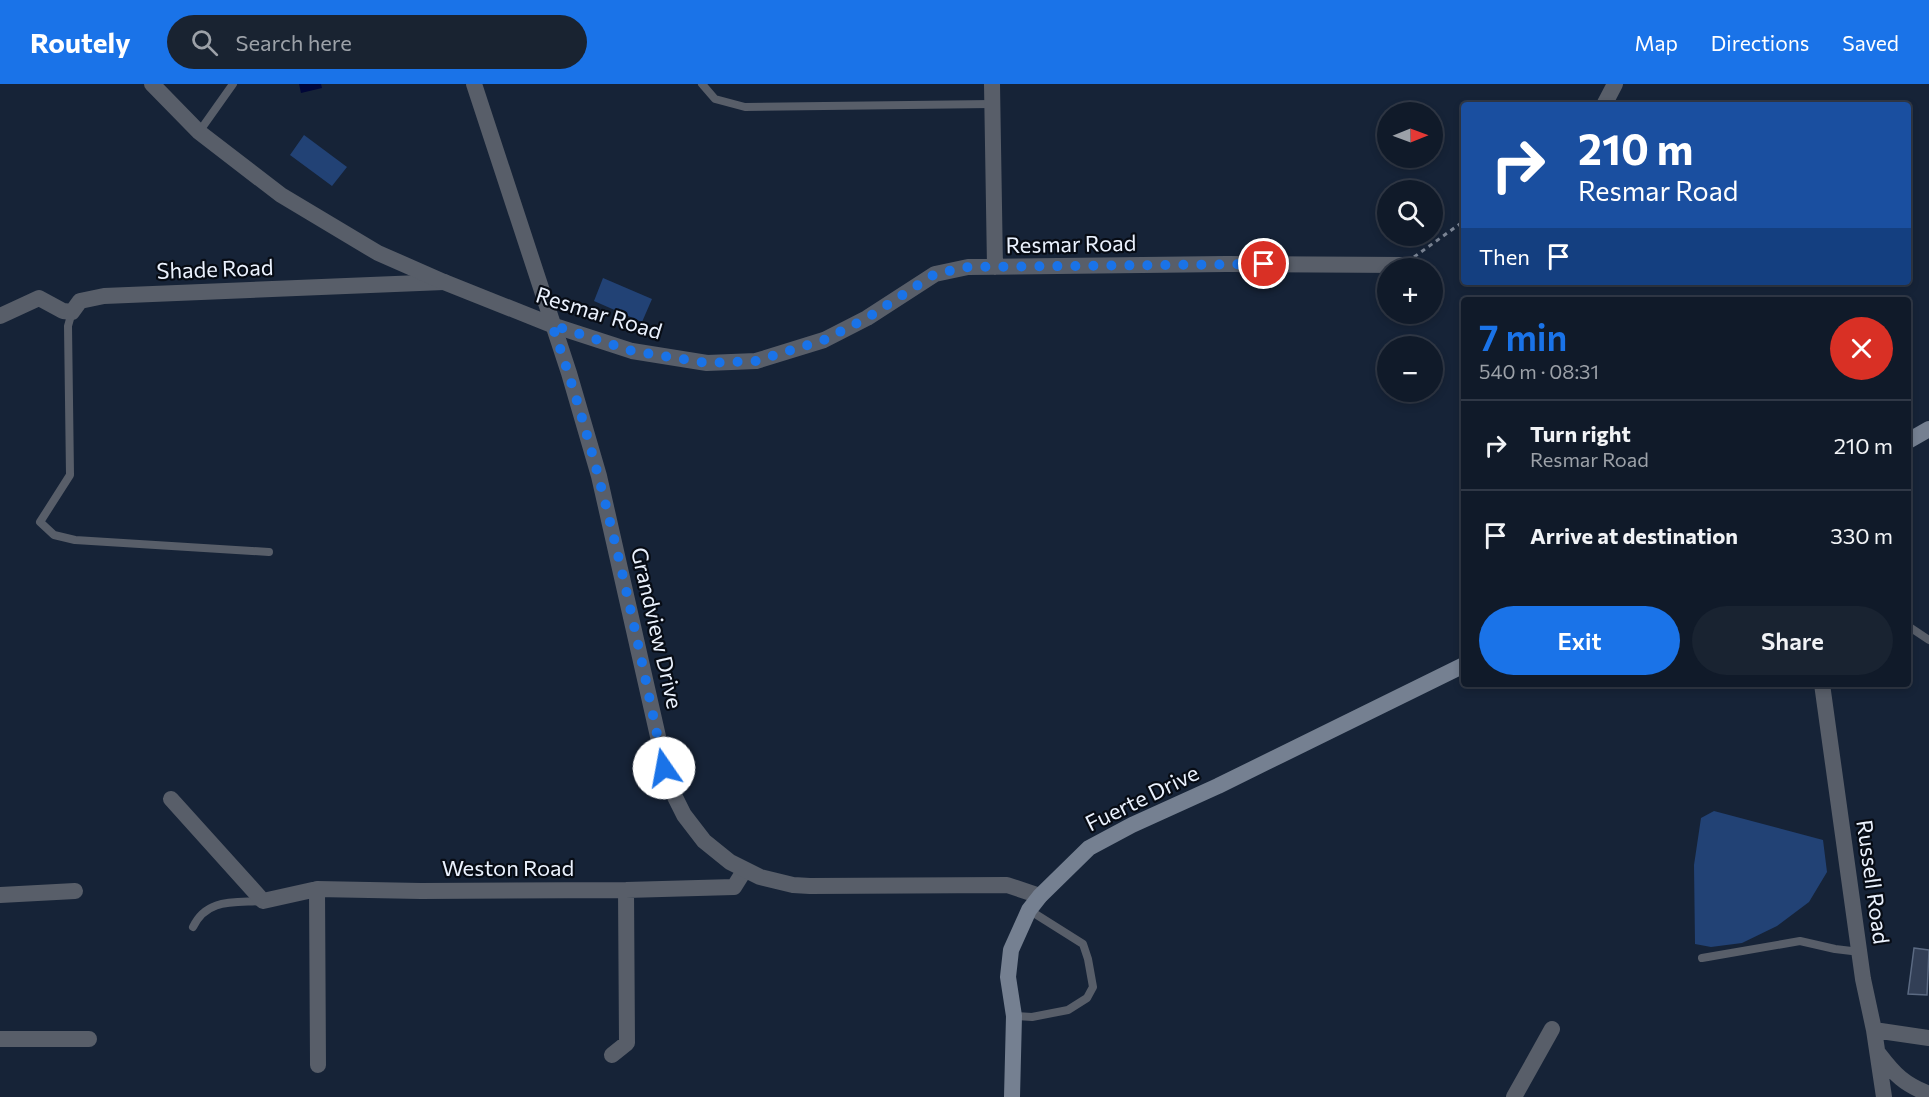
<!DOCTYPE html>
<html lang="en">
<head>
<meta charset="utf-8">
<style>
	:root { --surface:#101a29; --page:#192331; --text:#f1f3f6; --muted:#9ca1a8; --line:#303846; --accent:#1a73e8 }
	body { margin:0; font-family:Commissioner,sans-serif; background:var(--page); color:var(--text); height:100vh; display:flex; flex-direction:column; font-size:22px; white-space:nowrap }
	* { box-sizing:border-box; margin:0 }
	p { font-size:20px; color:var(--muted) }
	.icon { flex:none; width:33px; height:33px; fill:none; stroke:currentColor; stroke-width:2; stroke-linecap:round; stroke-linejoin:round }
	.map { position:relative; flex:1; overflow:hidden }
	.sheet { position:absolute; left:1461px; top:213px; width:450px; height:390px; display:flex; flex-direction:column; background:var(--surface); border-radius:6px; box-shadow:0 3px 9px #0003,0 0 0 2px var(--line) }
	.sheet>* { flex:none }
	.hud { position:absolute; left:1461px; top:18px; width:450px; height:183px; border-radius:6px; box-shadow:0 3px 9px #0003,0 0 0 2px var(--line); background:#1a4fa0; color:#fff; overflow:hidden }
	.needle { width:39px; rotate:89deg }
	.tools { position:absolute; left:1377px; top:18px; display:grid; gap:12px }
	.tools a { display:grid; place-items:center; width:66px; height:66px; border-radius:50%; background:var(--surface); box-shadow:0 3px 9px #0003,0 0 0 2px var(--line); font-size:30px }
	.pin { position:absolute; display:grid; place-items:center; width:51px; height:51px; color:#fff; margin:-26px; border:3px solid #fff; border-radius:50%; box-shadow:0 2px 6px #0007 }
	.me { position:absolute; width:66px; margin:-33px; rotate:348deg; stroke-linejoin:round; filter:drop-shadow(0 0 4px #0008) }
	.turn { display:flex; align-items:center; gap:21px; height:126px; padding:0 18px; font-size:27px }
	.turn .icon { width:78px; height:78px; stroke-width:2.5 }
	.turn b { display:block; font-size:42px; line-height:51px }
	.then { display:flex; align-items:center; height:57px; padding:0 18px; background:#0003; gap:12px; font-size:22px }
	.round { display:grid; place-items:center; flex:none; width:63px; height:63px; border-radius:32px; background:var(--page) }
	.head { display:flex; align-items:center; justify-content:space-between; height:102px; padding:0 18px }
	h1 { font-size:36px; font-weight:600; line-height:45px; color:var(--accent) }
	.cta { display:flex; gap:12px; margin-top:auto; padding:12px 18px }
	.cta a { flex:1; height:69px; border-radius:36px; background:var(--accent); color:#fff; font-size:24px; font-weight:600; line-height:69px; text-align:center }
	.cta a+a { background:var(--page); color:var(--text) }
	ul { padding:0; list-style:none }
	li { display:flex; align-items:center; gap:18px; height:90px; padding:0 18px; border-top:2px solid var(--line) }
	li div { flex:1 }
	li b { display:block; font-size:22px }
	li em { font-style:normal }
	header { display:flex; align-items:center; gap:36px; box-sizing:border-box; height:84px; padding:0 30px; background:var(--accent); color:#fff }
	header strong { font-size:28px }
	nav { display:flex; gap:33px; margin-inline-start:auto; font-size:21px }
	.search { width:420px; height:54px; background:var(--page); display:flex; align-items:center; gap:15px; box-sizing:border-box; padding:0 21px; border-radius:33px; color:var(--muted); font-size:22px }
	.map>svg:first-child { display:block }
	.green { fill:#224275 }
	.water { fill:#000638 }
	.building { fill:#323f56; stroke:#5b6a82; stroke-width:1.5 }
	.lines { fill:none; stroke-linecap:round; stroke-linejoin:round }
	.path { stroke:#7b8595; stroke-width:3; stroke-dasharray:4.5 4.5; stroke-linecap:butt }
	.service { stroke:#585e69; stroke-width:8 }
	.minor { stroke:#585e69; stroke-width:16 }
	.tertiary { stroke:#585e69; stroke-width:16 }
	.secondary { stroke:#758091; stroke-width:16 }
	.route { stroke:#1a73e8; stroke-width:10; stroke-dasharray:0 18 }
	.labels { text-anchor:middle; stroke-width:4.5; stroke-linejoin:round; paint-order:stroke }
	.street-label { font-size:22px; fill:#ebf2fe; stroke:#070c15 }
</style>
</head>
<body>
<header>
<strong>Routely</strong>
<div class="search"><svg class="icon" aria-label="search" viewBox="0 0 24 24"><circle cx="10" cy="10" r="6"/><path d="M15 15l6 6"/></svg>Search here</div>
<nav><a>Map</a><a>Directions</a><a>Saved</a></nav>
</header>
<div class="map">
<svg width="1929" height="1013" viewBox="0 0 1929 1013">
	<rect width="100%" height="100%" fill="#162337"/>
	<path class="green" d="M304,51L347,83L332,102L290,71Z
		M603,194L652,215L642,238L594,217Z
		M1714,727L1823,756L1827,788L1809,818L1777,842L1742,859L1711,863L1695,860L1694,781L1701,734Z"/>
	<path class="water" d="M299,0H321L322,4L301,9Z"/>
	<path class="building" d="M1914,864L1929,866L1927,911L1908,910Z"/>
	<g class="lines">
		<path class="path" d="M1414,173L1464,137"/>
		<path class="service" d="M702,0L715,15L745,23L992,20
			M199,48L233,0
			M72,228L68,242L70,391L40,438L54,451L75,456L269,468
			M1908,542L1929,556
			M193,843C207,814 234,819 262,817
			M1702,874L1800,857L1835,865L1860,868
			M1014,932L1032,933L1068,926L1087,914L1093,903L1088,875L1083,860L1029,826"/>
		<path class="minor" d="M992,0L995,183
			M1604,21L1615,0
			M0,232L39,214L63,227L72,228L80,217L104,212L444,198
			M552,241L632,267L707,279L756,277L824,256L867,234L935,190L968,183L1226,180L1404,181
			M1822,600L1863,895L1874,946L1884,1013
			M171,715L263,817L317,805L421,807L626,806L734,803L744,787
			M317,805L318,981
			M0,811L75,807
			M1874,946L1929,954
			M0,955H89
			M1879,970C1895,991 1904,1000 1929,1010
			M612,971L627,959L626,806
			M1514,1013L1552,945"/>
		<path class="tertiary" d="M152,0L199,48L281,111L378,169L444,198L552,241
			M474,0L569,289L599,392L669,701L684,731L704,757L730,778L760,793L793,801L810,802L1007,801L1040,812"/>
		<path class="secondary" d="M1908,357L1929,345
			M1012,1013L1014,932L1008,893L1011,866L1029,826L1040,812L1089,764L1132,741L1218,702L1464,581"/>
	</g>
	<g class="lines">
		<path class="route" d="M664,684C633,535 603,385 552,241L632,267L707,279L756,277L824,256L867,234L935,190L968,183L1264,180"/>
	</g>
	<g class="labels">
		<g class="street-label">
			<text transform="translate(1071 160) rotate(-1)" y="8">Resmar Road</text>
			<text transform="translate(215 185) rotate(-2)" y="8">Shade Road</text>
			<text transform="translate(599 229) rotate(17)" y="8">Resmar Road</text>
			<text transform="translate(657 544) rotate(77)" y="8">Grandview Drive</text>
			<text transform="translate(1142 714) rotate(-26)" y="8">Fuerte Drive</text>
			<text x="508" y="792">Weston Road</text>
			<text transform="translate(1873 798) rotate(82)" y="8">Russell Road</text>
		</g>
	</g>
</svg>
<div class="tools">
<a><svg class="needle" viewBox="-14 -14 28 28"><path d="M0-13l5 13h-10z" fill="#e53935"/><path d="M0 13l5-13h-10z" fill="#9ca1a8"/></svg></a>
<a><svg class="icon" aria-label="search" viewBox="0 0 24 24"><circle cx="10" cy="10" r="6"/><path d="M15 15l6 6"/></svg></a>
<a>+</a>
<a>−</a>
</div>
<div class="pin" style="left:1264px;top:180px;background:#d93025"><svg class="icon" aria-label="arrive" viewBox="0 0 24 24"><path d="M6 21V4h12l-3 4 3 4H6"/></svg></div>
<svg class="me" style="left:664px;top:684px" viewBox="-20 -20 40 40"><circle r="19" fill="#fff"/><path d="M0-13L10 11 0 6-10 11z" fill="#1a73e8"/></svg>
<div class="hud">
<div class="turn"><svg class="icon" aria-label="right" viewBox="0 0 24 24"><path d="M7 20v-9h11M14 6l5 5-5 5"/></svg><div><b>210 m</b>Resmar Road</div></div>
<div class="then">Then<svg class="icon" aria-label="arrive" viewBox="0 0 24 24"><path d="M6 21V4h12l-3 4 3 4H6"/></svg></div>
</div>
<section class="sheet">
<div class="head"><div><h1>7 min</h1><p>540 m · 08:31</p></div><a class="round" style="background:#d93025;color:#fff"><svg class="icon" aria-label="close" viewBox="0 0 24 24"><path d="M6 6l12 12M18 6L6 18"/></svg></a></div>
<ul>
<li><svg class="icon" aria-label="right" viewBox="0 0 24 24"><path d="M7 20v-9h11M14 6l5 5-5 5"/></svg><div><b>Turn right</b><p>Resmar Road</p></div><em>210 m</em></li>
<li><svg class="icon" aria-label="arrive" viewBox="0 0 24 24"><path d="M6 21V4h12l-3 4 3 4H6"/></svg><div><b>Arrive at destination</b></div><em>330 m</em></li>
</ul>
<div class="cta"><a>Exit</a><a>Share</a></div>
</section>
</div>
</body>
</html>
